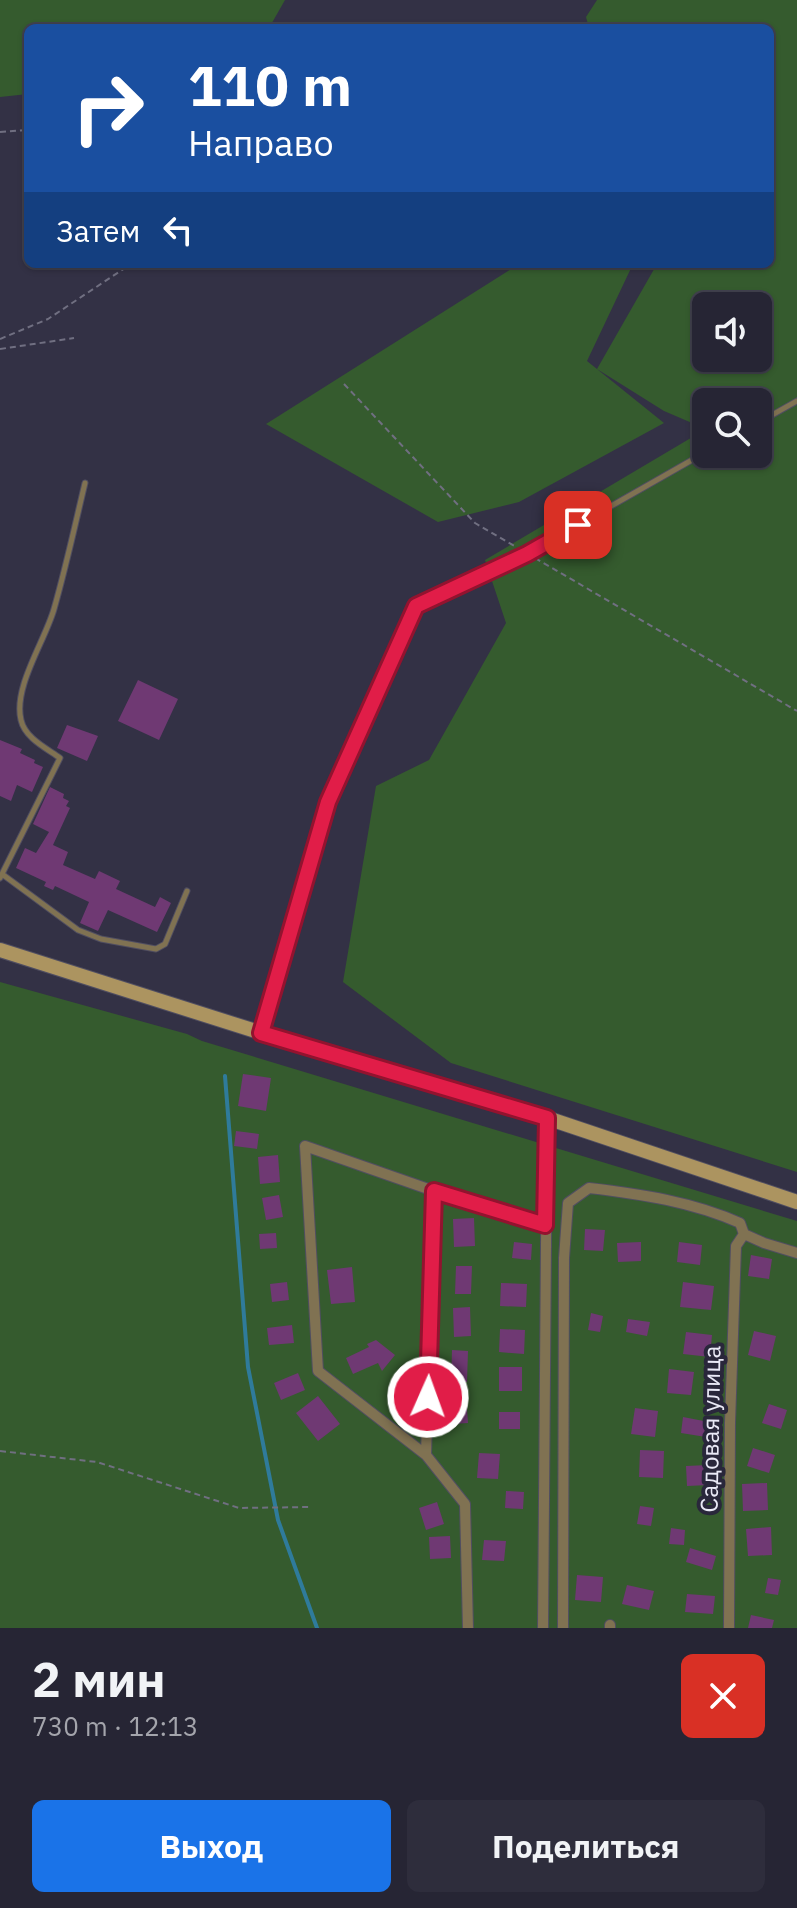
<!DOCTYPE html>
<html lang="ru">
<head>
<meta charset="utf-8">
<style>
	:root { --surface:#262534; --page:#2e2d3c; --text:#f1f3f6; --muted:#a4a5ac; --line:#42424f; --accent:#1a73e8 }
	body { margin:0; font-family:"IBM Plex Sans",sans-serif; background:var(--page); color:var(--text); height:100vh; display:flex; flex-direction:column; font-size:30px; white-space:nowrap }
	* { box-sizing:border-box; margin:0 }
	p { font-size:26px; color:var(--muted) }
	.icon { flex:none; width:44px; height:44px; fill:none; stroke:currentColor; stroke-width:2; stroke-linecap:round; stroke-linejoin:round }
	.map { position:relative; height:1628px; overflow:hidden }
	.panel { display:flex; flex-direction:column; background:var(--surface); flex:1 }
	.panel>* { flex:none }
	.top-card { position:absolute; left:24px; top:24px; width:750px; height:244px; border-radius:12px; box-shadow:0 2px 6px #0004,0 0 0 2px var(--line); background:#1a4fa0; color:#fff; overflow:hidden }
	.tools { position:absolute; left:692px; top:292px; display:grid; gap:16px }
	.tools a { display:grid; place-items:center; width:80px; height:80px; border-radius:12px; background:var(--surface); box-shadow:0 2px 6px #0004,0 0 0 2px var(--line); font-size:40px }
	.pin { position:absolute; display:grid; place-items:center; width:68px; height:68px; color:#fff; margin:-34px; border-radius:16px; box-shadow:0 4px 12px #0006 }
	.me { position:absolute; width:88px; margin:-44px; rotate:2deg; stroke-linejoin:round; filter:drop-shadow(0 0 6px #0008) }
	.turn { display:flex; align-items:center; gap:28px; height:168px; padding:0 32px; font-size:36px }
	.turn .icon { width:104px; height:104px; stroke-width:2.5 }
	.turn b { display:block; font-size:56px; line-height:68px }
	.then { display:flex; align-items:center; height:76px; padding:0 32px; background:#0003; gap:16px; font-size:30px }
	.round { display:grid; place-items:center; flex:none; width:84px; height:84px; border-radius:12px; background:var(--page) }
	.summary { display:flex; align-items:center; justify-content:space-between; height:136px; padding:0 32px }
	h1 { font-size:48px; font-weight:700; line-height:60px }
	.cta { display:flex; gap:16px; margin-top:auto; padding:16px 32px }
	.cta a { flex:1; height:92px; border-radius:12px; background:var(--accent); color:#fff; font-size:32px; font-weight:700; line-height:92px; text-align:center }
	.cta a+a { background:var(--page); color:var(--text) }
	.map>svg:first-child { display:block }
	.green { fill:#355b2e; fill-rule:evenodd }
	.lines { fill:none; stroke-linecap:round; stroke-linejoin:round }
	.stream { stroke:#2f7b9b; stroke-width:4 }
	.building { fill:#6f3973 }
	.lane-casing { stroke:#504e61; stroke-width:7 }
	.street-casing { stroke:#504e61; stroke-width:12 }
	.secondary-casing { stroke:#504e61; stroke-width:16 }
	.path { stroke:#706f81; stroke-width:2; stroke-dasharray:6 4; stroke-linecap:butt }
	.lane { stroke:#807252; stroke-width:5 }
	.street { stroke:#807252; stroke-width:10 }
	.secondary { stroke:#ac9460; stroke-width:14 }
	.route-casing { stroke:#92132f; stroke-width:20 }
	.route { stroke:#e11d48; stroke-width:14 }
	.labels { text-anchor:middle; stroke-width:8; stroke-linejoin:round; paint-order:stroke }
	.street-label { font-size:24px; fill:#e9e9f6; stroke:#29273b }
</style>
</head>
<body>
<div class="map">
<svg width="797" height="1628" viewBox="0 0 797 1628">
	<rect width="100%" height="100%" fill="#333145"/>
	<path class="green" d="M0,0H285L269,28H28V94L0,97Z
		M597,0H797V1172L451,1063L343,982L376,786L429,760L506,623L485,560L706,429L664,411L597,369L657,264H770V28H589L586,17ZM706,306H758V358H706ZM706,402H758V454H706Z
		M519,264H633L587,361L664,423L519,502L438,522L266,424Z
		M0,982L187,1034L202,1041L797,1221V1628H0Z"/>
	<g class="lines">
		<path class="stream" d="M225,1076L248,1367L278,1520L317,1628"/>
	</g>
	<path class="building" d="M138,680L178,699L159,740L118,721Z
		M67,725L98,736L87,761L57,748Z
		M0,740L22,749L20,753L35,760L34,763L43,767L32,792L17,785L11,801L0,796Z
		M50,787L64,794L63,798L69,801L66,806L70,808L53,845L68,852L63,865L95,879L99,871L120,881L116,889L155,907L160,897L171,903L157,932L108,910L98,931L80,923L89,902L55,886L53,890L44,886L46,882L16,868L25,848L36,853L49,832L33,824Z
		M243,1074L271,1078L266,1111L238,1106Z
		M236,1131L259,1134L257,1149L234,1146Z
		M278,1155L280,1182L260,1184L258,1157Z
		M279,1195L283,1217L266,1220L262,1198Z
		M474,1218L475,1246L454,1247L453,1219Z
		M585,1229L605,1230L603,1251L584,1250Z
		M276,1233L277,1248L260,1249L259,1234Z
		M514,1242L532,1244L531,1260L512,1258Z
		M641,1242V1261L618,1262L617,1243Z
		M679,1242L702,1245L700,1265L677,1262Z
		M751,1255L772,1259L769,1279L748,1276Z
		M456,1266H472L471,1294H455Z
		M352,1267L355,1302L331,1304L327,1270Z
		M287,1282L289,1300L272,1302L270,1284Z
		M683,1282L714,1286L711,1310L680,1307Z
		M501,1283L527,1284L526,1307L500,1306Z
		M470,1307L471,1336L454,1337L453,1308Z
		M591,1313L603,1316L600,1332L588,1330Z
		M628,1319L650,1322L647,1336L626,1332Z
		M292,1325L294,1343L269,1345L267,1328Z
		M500,1329L525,1330L524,1354L499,1352Z
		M754,1331L776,1336L770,1361L748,1355Z
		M686,1332L712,1335L710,1357L683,1354Z
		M376,1340L395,1355L382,1371L378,1363L353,1374L346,1358L369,1347L367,1344Z
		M452,1350L468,1351L467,1382H451Z
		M499,1367H522V1391H499Z
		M669,1369L694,1372L691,1395L667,1393Z
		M298,1373L305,1390L281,1400L274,1383Z
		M466,1394L468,1423L452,1424L450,1395Z
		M318,1396L340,1424L318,1441L296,1413Z
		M769,1404L787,1410L781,1429L762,1423Z
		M635,1408L658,1411L655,1437L631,1434Z
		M499,1412H520V1429H499Z
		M683,1417L709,1422L706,1437L681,1433Z
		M753,1448L775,1455L769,1473L747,1466Z
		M640,1450L664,1451L663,1478L639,1477Z
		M479,1453L500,1454L498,1479L477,1478Z
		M708,1465L709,1485L687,1486L686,1466Z
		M767,1483L768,1510L743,1511L742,1484Z
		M506,1491L524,1492L523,1509L505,1508Z
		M437,1502L444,1524L426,1530L419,1508Z
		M640,1506L654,1508L651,1526L637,1524Z
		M771,1527L772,1555L748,1556L746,1529Z
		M671,1528L685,1530L684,1545L669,1544Z
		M450,1536L451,1558L430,1559L429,1537Z
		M484,1540L506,1541L504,1561L482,1560Z
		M690,1548L716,1556L712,1570L686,1562Z
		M577,1575L603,1577L601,1602L575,1600Z
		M768,1578L781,1580L778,1595L765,1593Z
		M627,1585L654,1591L649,1610L622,1604Z
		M687,1594L715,1596L713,1614L685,1612Z
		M751,1615L774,1620L772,1628H748Z"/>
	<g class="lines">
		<g class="lane-casing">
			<path id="lane" d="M758,423L797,401
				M2,874L78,930L101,939L156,949L165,944L187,891
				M0,878L60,758C46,748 25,738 21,720C13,687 45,641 54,609C66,567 75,525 85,483
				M262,1032L328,802L416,606L527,554L706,452"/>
		</g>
		<g class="street-casing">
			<path id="street" d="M426,1455L434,1191
				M468,1628L465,1504L426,1455L318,1371L305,1146L434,1191L545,1225
				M543,1628L547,1118
				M563,1628L564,1258L568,1203L589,1188C641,1194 693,1202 740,1223L744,1234L764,1243L797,1253
				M610,1628V1625
				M729,1628L730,1423L736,1246L744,1234"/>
		</g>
		<g class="secondary-casing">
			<path id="secondary" d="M0,950L287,1041L547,1118L797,1202"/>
		</g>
		<path class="path" d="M0,132L28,130
			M0,339L48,319L131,264
			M0,349L74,338
			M344,384L475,523L516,547
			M535,558L797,711
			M0,1451L97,1462L239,1508L309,1507"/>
		<use href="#lane" class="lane"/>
		<use href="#street" class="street"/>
		<use href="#secondary" class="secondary"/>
	</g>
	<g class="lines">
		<g class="route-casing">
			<path id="route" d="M428,1397L434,1191L545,1225L547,1118L261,1033L328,802L416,606L527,554L578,525"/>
		</g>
		<use href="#route" class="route"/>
	</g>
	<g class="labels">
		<g class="street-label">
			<text transform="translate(711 1429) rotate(-89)" y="8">Садовая улица</text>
		</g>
	</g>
</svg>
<div class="tools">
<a><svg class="icon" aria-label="sound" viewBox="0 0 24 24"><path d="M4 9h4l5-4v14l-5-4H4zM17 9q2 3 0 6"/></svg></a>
<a><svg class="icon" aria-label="search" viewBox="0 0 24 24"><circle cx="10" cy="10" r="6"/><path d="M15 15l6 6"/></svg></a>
</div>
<div class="pin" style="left:578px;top:525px;background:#d93025"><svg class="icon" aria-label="arrive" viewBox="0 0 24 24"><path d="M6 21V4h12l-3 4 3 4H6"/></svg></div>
<svg class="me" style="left:428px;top:1397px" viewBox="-20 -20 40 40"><circle r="17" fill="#e11d48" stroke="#fff" stroke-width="3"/><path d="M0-11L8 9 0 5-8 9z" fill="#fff"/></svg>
<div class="top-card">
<div class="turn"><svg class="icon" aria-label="right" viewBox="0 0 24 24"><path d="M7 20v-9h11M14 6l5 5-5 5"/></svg><div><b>110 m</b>Направо</div></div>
<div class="then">Затем<svg class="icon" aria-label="left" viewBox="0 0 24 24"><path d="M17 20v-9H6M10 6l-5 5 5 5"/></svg></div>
</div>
</div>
<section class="panel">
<div class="summary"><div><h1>2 мин</h1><p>730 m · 12:13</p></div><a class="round" style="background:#d93025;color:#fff"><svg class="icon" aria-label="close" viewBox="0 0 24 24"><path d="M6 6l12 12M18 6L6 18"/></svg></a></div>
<div class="cta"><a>Выход</a><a>Поделиться</a></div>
</section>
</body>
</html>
